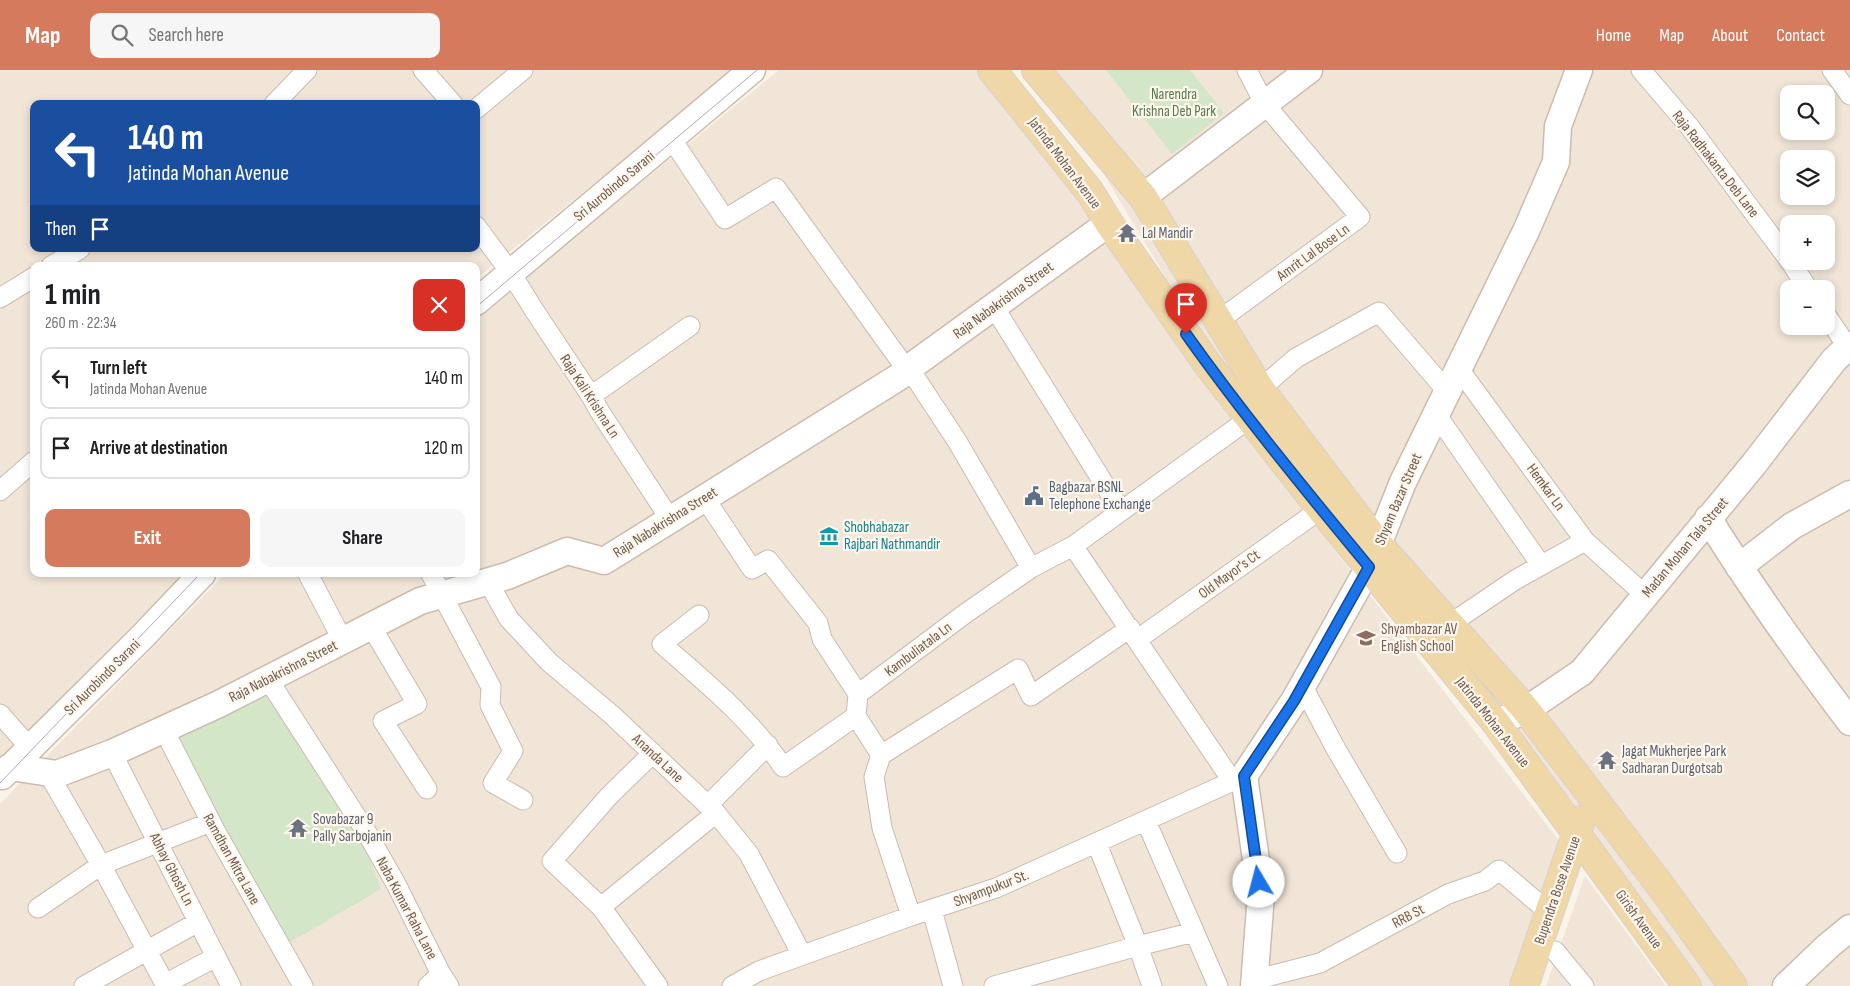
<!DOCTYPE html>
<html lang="en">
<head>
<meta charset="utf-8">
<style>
	:root { --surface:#fff; --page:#f6f6f6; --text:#202124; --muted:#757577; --line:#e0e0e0; --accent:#d57a5c }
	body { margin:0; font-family:"Sofia Sans Condensed",sans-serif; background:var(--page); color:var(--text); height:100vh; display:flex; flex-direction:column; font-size:19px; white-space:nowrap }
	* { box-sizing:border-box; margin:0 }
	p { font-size:16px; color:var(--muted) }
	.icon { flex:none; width:28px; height:28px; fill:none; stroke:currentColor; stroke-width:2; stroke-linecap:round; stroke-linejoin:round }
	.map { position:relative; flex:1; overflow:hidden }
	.details { position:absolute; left:30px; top:192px; width:450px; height:315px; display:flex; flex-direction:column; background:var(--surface); border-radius:10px; box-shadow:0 2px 8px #0003 }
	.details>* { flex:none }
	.guide { position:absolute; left:30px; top:30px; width:450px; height:152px; border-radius:10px; box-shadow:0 2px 8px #0003; background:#1a4fa0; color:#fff; overflow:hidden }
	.fabs { position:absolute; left:1780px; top:15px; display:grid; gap:10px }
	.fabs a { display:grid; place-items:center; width:55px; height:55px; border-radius:10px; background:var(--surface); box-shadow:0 2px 8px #0003; font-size:25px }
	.pin { position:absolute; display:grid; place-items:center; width:42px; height:42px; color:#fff; margin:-51px -21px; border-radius:50% 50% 50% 0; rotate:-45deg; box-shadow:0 0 5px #0007 }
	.pin .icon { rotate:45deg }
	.me { position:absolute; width:55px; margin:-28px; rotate:352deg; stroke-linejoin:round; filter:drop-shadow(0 0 4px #0008) }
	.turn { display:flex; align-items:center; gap:18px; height:105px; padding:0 15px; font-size:22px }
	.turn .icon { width:65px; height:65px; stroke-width:2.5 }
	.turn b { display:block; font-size:35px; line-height:42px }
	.then { display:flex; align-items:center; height:48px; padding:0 15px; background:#0003; gap:10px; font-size:19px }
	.round { display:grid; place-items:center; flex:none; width:52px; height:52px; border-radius:10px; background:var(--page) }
	.summary { display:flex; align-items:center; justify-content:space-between; height:85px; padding:0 15px }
	h1 { font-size:30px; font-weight:700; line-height:38px }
	.primary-button { display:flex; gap:10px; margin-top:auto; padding:10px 15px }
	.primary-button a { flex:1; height:58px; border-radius:10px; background:var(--accent); color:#fff; font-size:20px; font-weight:700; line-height:58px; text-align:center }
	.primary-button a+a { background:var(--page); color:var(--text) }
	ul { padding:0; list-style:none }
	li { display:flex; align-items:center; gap:15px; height:62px; margin:0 10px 8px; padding:0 5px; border:2px solid var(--line); border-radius:10px }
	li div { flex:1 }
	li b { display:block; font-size:19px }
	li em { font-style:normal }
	header { display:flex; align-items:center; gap:30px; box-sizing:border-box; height:70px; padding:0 25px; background:var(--accent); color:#fff }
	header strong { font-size:24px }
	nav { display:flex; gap:28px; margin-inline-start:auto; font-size:18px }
	.search { width:350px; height:45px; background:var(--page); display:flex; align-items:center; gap:12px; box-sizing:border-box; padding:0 18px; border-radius:10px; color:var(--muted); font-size:19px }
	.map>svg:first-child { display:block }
	.residential { fill:#f0e5d7; fill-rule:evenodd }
	.green { fill:#d3e6c8 }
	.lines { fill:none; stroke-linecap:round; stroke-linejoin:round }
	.street-casing { stroke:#cabbaf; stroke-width:21 }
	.secondary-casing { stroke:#cdbcad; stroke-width:29 }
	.primary-casing { stroke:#d7d1ce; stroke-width:30 }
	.street { stroke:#fff; stroke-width:19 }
	.secondary { stroke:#fff; stroke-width:26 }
	.primary { stroke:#f0d7a8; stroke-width:28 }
	.tram { stroke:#b6a7c2; stroke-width:1 }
	.route-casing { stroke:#114b97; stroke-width:12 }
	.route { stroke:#1a73e8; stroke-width:9 }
	.labels { text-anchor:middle; stroke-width:4.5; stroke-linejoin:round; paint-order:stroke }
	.park-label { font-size:15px; fill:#587a4b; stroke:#fdf7ed }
	.street-label { font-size:15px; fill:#705c4f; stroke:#fdf7ed }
	.worship-label { font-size:15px; fill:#5b616d; stroke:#fdf7ed; text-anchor:start }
	.service-label { font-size:15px; fill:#4e5e75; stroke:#fdf7ed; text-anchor:start }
	.culture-label { font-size:15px; fill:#0d838f; stroke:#fdf7ed; text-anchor:start }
	.education-label { font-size:15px; fill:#785e54; stroke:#fdf7ed; text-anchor:start }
</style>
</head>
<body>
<header>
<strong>Map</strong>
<div class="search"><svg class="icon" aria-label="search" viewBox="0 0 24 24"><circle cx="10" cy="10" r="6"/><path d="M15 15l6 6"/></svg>Search here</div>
<nav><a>Home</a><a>Map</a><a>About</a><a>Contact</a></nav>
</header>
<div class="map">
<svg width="1850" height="916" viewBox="0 0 1850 916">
	<rect width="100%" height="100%" fill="#faf3e8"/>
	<path class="residential" d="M0,0H734L476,209V196H34V504H183L0,691ZM34,34H476V179H34Z
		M779,0H985L1082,113L1263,387L1567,781L1516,916H0V734L225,504H476V247Z
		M1021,0H1850V269L1576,597L1506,646L1226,308L1096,91ZM1789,24H1826V61H1789ZM1789,89H1826V126H1789ZM1789,154H1826V191H1789ZM1789,219H1826V256H1789Z
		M1850,283V916H1701L1513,662L1591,607Z
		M1585,806L1601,828L1666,916H1546Z"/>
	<path class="green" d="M1106,0H1190L1224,43L1172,84Z
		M266,621L361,764L381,819L282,877L170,666Z"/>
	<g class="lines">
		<g class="street-casing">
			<path id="street" d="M423,0L453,34
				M1641,0L1689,56L1789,190
				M1832,0L1850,25
				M274,34L307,0
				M476,39L523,0
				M671,68L725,149L776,118L907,300
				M476,156L511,203L534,240L591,326L600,342L670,449
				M1790,191L1808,219
				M51,196L80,179
				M0,228L34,207
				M994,237L1121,441
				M1826,245L1847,276
				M1218,251L1360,147L1264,33L1247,0
				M909,298L957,371L1031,498
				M1459,299L1585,471L1645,525
				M1260,319L1296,288L1379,242L1446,320
				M591,326L690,256
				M1436,344L1541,495
				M0,421L34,391
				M704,427L752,499L768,490L818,553L822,569L858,624
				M1073,476L1233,712
				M308,504L343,571
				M431,504L491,617L490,635L513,681L493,713L523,730
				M488,512L509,549L549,592L612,645L716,743L749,784L802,885
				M699,545L662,574C706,613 750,648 783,697L856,646L858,624L966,543L1031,498L1073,476L1250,348
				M1450,554L1515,510L1585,471
				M371,556L417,634L383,651L427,719
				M1138,569L1321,439
				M268,609L367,763L396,814L441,904L449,916
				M1302,615L1336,679L1397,783
				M0,644L30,678
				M856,646L881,685L874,707L882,758L911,846
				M164,660L216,762L303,916
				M112,683L231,916
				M653,683L609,726L552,791L601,837L658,916
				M881,685L1018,599L1031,626L1130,558
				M48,703L101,795L166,916
				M708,735L768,675
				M1146,751L1218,916
				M1097,774L1138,876L1152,916
				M601,837L716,743
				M38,838L101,795L211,752
				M932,840L953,916
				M1555,881L1584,916
				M1254,910L1320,893L1448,824L1485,811L1499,800L1550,843
				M165,914L216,887
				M84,916L198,852
				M428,916L441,904
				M732,916L759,901L911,846L996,818L1244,706
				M994,916L1138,876L1194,862"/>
		</g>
		<g class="secondary-casing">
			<path id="secondary" d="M1143,127L1309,0
				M476,232L752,0
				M1708,448C1752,519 1800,586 1850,652
				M1739,497L1792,456L1850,424
				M1496,653L1526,640L1582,602L1754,394L1834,290L1850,275
				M10,697L57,704L112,683L219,634L420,531L507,506L567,481L604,491L902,305L909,298L1109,153
				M2,706L143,566L202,504
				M1254,916L1261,825L1244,706L1294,631L1369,497L1403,412L1526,161L1556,92L1558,56L1579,0
				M1786,916L1828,876L1850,858"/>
		</g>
		<g class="primary-casing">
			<path id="primary" d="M992,0L1090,122L1109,153L1208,295L1321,439L1496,653L1687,916
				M1036,0L1143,127L1260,319L1378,474L1526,640L1663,819L1733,916
				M1524,916L1581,750"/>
		</g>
		<use href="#street" class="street"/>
		<use href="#secondary" class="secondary"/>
		<use href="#primary" class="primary"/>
		<path class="tram" d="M476,237L757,0
			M0,713L200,504"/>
	</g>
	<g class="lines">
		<g class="route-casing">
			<path id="route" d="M1186,264C1243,344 1306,421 1369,497L1294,631L1244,706L1259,812"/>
		</g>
		<use href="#route" class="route"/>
	</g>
	<defs>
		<g id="temple-bare" transform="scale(1.5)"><path d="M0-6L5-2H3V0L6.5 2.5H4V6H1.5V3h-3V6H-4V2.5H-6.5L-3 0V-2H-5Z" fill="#6b7280" stroke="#fdf7ed" stroke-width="2.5" paint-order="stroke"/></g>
		<g id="civic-bare" transform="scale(1.5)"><path d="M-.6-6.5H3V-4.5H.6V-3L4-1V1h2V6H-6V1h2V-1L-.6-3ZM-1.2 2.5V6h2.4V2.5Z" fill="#5c6f8a" stroke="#fdf7ed" stroke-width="2.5" paint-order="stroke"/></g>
		<g id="museum-bare" transform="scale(1.5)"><path d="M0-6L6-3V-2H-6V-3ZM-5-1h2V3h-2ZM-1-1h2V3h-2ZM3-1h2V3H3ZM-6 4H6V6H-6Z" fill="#0f9aa8" stroke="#fdf7ed" stroke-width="2.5" paint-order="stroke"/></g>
		<g id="school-bare" transform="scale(1.5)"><path d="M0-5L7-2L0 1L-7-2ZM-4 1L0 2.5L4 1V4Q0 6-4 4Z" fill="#8d6e63" stroke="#fdf7ed" stroke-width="2.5" paint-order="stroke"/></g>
	</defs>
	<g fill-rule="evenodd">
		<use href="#temple-bare" x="1127" y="163"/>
		<use href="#civic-bare" x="1034" y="426"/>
		<use href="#museum-bare" x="829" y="466"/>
		<use href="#school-bare" x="1366" y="568"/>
		<use href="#temple-bare" x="1607" y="690"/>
		<use href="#temple-bare" x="298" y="758"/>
	</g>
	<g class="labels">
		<g class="park-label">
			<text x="1174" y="29">Narendra<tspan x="1174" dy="17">Krishna Deb Park</tspan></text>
		</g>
		<g class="street-label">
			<text transform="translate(1065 93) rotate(53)" y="5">Jatinda Mohan Avenue</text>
			<text transform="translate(1716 94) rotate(52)" y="5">Raja Radhakanta Deb Lane</text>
			<text transform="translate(614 116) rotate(-40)" y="5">Sri Aurobindo Sarani</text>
			<text transform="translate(1313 182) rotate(-36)" y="5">Amrit Lal Bose Ln</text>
			<text transform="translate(1003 230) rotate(-36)" y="5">Raja Nabakrishna Street</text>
			<text transform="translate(590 326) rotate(57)" y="5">Raja Kali Krishna Ln</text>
			<text transform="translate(1546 417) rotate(54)" y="5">Hemkar Ln</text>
			<text transform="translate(1398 429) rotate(-67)" y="5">Shyam Bazar Street</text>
			<text transform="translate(665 452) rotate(-32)" y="5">Raja Nabakrishna Street</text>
			<text transform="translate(1685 477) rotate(-50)" y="5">Madan Mohan Tala Street</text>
			<text transform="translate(1229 504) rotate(-36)" y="5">Old Mayor's Ct</text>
			<text transform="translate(918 579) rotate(-37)" y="5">Kambuliatala Ln</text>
			<text transform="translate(283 601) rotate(-27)" y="5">Raja Nabakrishna Street</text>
			<text transform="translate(102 607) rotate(-45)" y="5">Sri Aurobindo Sarani</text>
			<text transform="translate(1493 652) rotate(52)" y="5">Jatinda Mohan Avenue</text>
			<text transform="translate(658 688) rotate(43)" y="5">Ananda Lane</text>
			<text transform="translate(232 789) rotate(61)" y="5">Ramdhan Mitra Lane</text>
			<text transform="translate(172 799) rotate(63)" y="5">Abhay Ghosh Ln</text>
			<text transform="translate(991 818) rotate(-21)" y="5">Shyampukur St.</text>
			<text transform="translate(1557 820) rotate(-71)" y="5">Bupendra Bose Avenue</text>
			<text transform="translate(407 838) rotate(62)" y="5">Naba Kumar Raha Lane</text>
			<text transform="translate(1408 846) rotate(-28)" y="5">RRB St</text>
			<text transform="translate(1639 849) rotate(54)" y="5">Girish Avenue</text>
		</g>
		<g class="worship-label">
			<text x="1142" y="168">Lal Mandir</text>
			<text x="1622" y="686">Jagat Mukherjee Park<tspan x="1622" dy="17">Sadharan Durgotsab</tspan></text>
			<text x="313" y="754">Sovabazar 9<tspan x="313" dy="17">Pally Sarbojanin</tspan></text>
		</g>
		<g class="service-label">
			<text x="1049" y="422">Bagbazar BSNL<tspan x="1049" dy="17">Telephone Exchange</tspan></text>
		</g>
		<g class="culture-label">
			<text x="844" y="462">Shobhabazar<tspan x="844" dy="17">Rajbari Nathmandir</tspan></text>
		</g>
		<g class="education-label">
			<text x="1381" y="564">Shyambazar AV<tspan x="1381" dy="17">English School</tspan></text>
		</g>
	</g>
</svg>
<div class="fabs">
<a><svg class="icon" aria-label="search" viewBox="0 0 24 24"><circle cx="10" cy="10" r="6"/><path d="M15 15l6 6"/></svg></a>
<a><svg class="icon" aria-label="layers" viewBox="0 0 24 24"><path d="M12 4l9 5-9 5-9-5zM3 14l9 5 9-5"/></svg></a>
<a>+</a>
<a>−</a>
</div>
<div class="pin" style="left:1186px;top:264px;background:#d93025"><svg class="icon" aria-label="arrive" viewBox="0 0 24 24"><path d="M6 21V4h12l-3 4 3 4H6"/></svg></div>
<svg class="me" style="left:1259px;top:812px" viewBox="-20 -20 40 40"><circle r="19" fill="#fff"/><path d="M0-13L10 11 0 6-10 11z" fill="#1a73e8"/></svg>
<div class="guide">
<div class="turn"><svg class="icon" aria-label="left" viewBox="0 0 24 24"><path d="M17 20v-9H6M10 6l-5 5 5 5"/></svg><div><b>140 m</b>Jatinda Mohan Avenue</div></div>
<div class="then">Then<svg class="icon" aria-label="arrive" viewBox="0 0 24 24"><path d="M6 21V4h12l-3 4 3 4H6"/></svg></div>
</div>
<section class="details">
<div class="summary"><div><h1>1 min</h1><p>260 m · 22:34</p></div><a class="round" style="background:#d93025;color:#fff"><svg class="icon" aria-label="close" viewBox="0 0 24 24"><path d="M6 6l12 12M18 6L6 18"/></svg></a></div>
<ul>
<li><svg class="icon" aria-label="left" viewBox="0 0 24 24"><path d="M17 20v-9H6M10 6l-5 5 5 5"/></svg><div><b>Turn left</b><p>Jatinda Mohan Avenue</p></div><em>140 m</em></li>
<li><svg class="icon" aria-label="arrive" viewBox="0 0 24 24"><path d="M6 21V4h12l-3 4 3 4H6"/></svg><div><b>Arrive at destination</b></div><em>120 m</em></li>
</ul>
<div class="primary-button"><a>Exit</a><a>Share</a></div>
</section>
</div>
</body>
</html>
